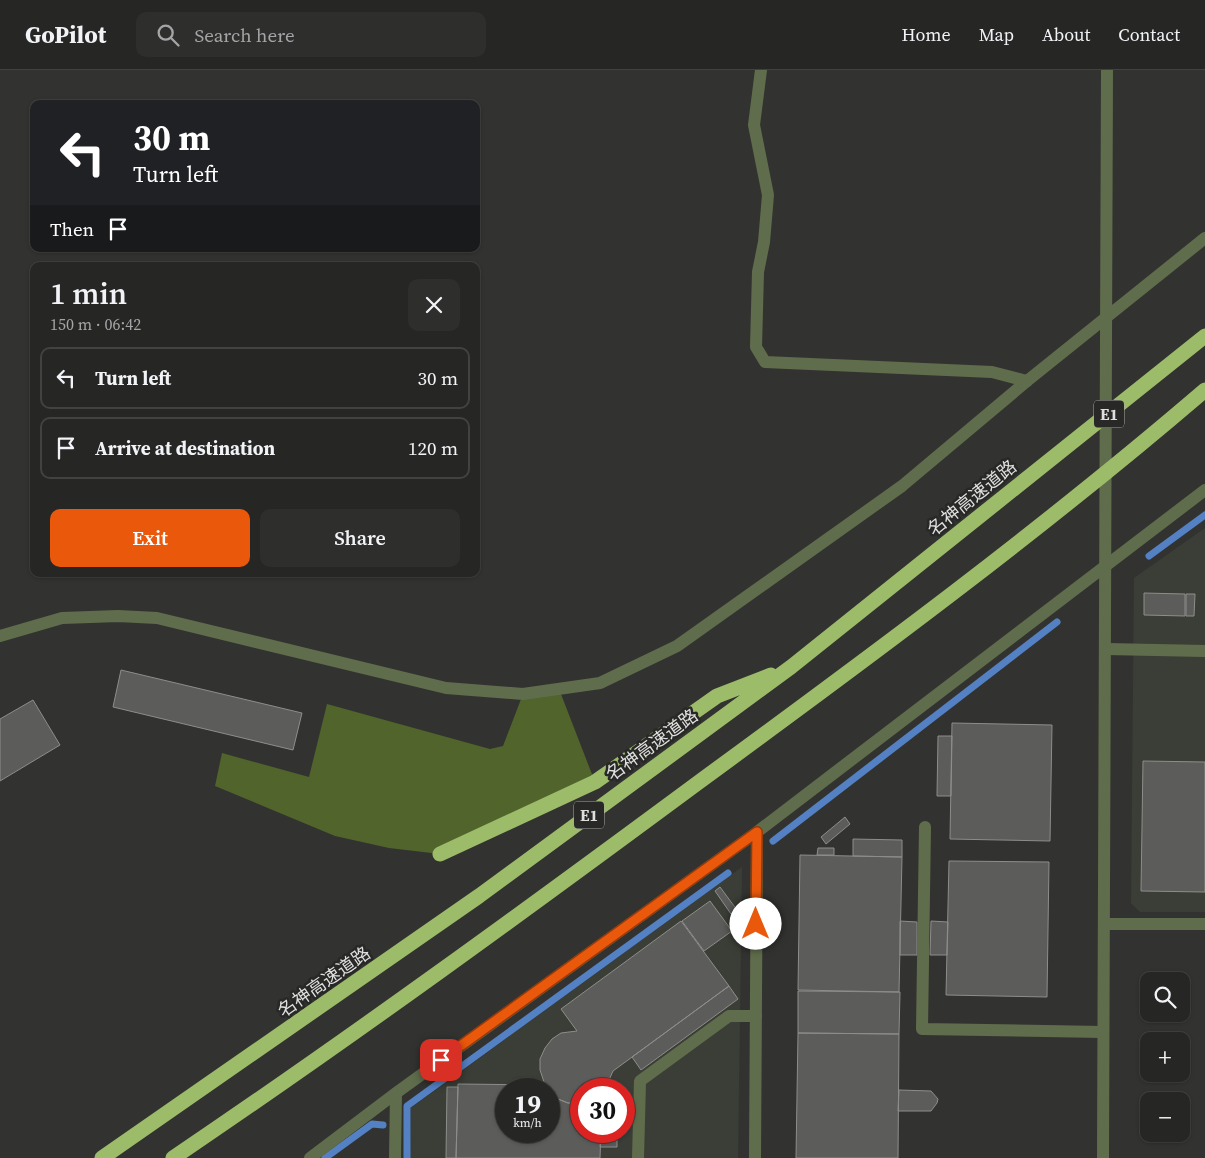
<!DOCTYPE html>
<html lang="en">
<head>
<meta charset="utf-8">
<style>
	:root { --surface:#262624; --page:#2e2e2c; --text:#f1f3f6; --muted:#a4a5a6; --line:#424341; --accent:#ea580c }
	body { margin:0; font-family:"Source Serif 4","Noto Sans JP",serif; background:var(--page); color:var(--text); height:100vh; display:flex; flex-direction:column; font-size:19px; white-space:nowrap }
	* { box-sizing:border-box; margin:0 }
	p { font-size:16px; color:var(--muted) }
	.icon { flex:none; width:28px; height:28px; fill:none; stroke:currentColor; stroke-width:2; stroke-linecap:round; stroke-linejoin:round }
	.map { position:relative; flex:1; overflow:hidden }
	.sheet { position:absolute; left:30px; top:192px; width:450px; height:315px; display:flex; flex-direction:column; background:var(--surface); border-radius:10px; box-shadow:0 1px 4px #0004,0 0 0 1px var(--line) }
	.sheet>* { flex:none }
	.hud { position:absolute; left:30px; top:30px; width:450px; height:152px; border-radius:10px; box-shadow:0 1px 4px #0004,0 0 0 1px var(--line); background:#202124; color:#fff; overflow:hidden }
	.buttons { position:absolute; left:1140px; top:902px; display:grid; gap:10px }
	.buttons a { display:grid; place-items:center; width:50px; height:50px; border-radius:10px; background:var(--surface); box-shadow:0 1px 4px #0004,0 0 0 1px var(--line); font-size:25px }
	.speed { position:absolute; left:495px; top:1008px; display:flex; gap:10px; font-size:25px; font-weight:700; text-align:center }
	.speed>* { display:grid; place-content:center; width:65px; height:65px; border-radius:50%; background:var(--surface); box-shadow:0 1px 4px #0004,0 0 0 1px var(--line); line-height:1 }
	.speed small { font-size:12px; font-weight:400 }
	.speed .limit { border:8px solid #d22; background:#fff; color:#111 }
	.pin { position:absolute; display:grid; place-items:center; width:42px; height:42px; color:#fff; margin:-21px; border-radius:10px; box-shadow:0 2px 8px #0006 }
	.me { position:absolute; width:55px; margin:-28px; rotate:0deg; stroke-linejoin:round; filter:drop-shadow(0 0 4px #0008) }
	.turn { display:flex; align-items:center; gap:18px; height:105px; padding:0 20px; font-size:22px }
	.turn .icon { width:65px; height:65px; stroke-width:2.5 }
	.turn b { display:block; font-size:35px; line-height:42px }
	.then { display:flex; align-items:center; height:48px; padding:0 20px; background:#0003; gap:10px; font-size:19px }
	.round { display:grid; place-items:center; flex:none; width:52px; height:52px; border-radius:10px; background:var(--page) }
	.head { display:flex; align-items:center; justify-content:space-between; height:85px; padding:0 20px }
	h1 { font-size:30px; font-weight:600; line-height:38px }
	.button { display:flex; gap:10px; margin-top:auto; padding:10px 20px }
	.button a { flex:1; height:58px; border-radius:10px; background:var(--accent); color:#fff; font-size:20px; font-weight:600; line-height:58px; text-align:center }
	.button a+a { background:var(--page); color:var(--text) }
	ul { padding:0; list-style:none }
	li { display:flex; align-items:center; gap:15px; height:62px; margin:0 10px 8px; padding:0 10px; border:2px solid var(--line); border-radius:10px }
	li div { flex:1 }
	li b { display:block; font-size:19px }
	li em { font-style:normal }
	header { display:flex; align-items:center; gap:30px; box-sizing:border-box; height:70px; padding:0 25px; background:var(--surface); border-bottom:1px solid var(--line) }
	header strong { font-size:24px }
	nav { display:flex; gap:28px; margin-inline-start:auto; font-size:18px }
	.search { width:350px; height:45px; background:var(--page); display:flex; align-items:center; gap:12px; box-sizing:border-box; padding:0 18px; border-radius:10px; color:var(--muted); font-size:19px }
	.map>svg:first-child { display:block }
	.built { fill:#3b3e36; fill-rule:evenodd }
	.green { fill:#50642b }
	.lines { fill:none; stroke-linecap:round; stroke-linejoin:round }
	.stream { stroke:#5481c4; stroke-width:7 }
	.building { fill:#5c5d5a; stroke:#8d8e8b }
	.service { stroke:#606d4c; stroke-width:12 }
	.minor { stroke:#606d4c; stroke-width:12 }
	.tertiary { stroke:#606d4c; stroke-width:12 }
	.motorway { stroke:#9dbc6a; stroke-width:15 }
	.route-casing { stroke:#983908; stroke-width:12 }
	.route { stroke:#ea580c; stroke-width:9 }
	.labels { text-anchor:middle; stroke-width:5; stroke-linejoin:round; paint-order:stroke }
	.shield { fill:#282926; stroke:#a7a8a7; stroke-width:1 }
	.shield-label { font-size:16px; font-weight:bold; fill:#dedfde }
	.street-label { font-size:18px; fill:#dedfde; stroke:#282926 }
</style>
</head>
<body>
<header>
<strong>GoPilot</strong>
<div class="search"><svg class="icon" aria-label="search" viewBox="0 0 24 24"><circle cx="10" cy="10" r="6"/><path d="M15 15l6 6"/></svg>Search here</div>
<nav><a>Home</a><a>Map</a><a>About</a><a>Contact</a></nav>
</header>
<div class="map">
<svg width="1205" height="1088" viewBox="0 0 1205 1088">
	<rect width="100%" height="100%" fill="#323330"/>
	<path class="built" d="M1205,458V842H1140L1131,833L1134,508Z
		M742,797L738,1088H410L411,1038ZM506,1019H549V1061H506ZM581,1019H624V1061H581Z"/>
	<path class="green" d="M559,619L595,712L440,784L389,778L335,766L215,716L222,683L309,707L327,634L490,679L503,676L523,624Z"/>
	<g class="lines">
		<path class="stream" d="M1149,486L1205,445
			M773,771L1057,552
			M325,1088L372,1054L383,1055
			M407,1088V1036L728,803"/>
	</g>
	<path class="building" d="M1144,523L1185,524V546L1144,545Z
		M1186,524H1195L1194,546H1186Z
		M121,600L302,643L293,680L113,637Z
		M33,630L60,675L0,711V649Z
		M952,653L1052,655L1050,771L950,769Z
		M938,666H952L951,726H937Z
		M1143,691L1205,692V822L1141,821Z
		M845,747L850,754L826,774L821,767Z
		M853,769L902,770V787L853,786Z
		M818,778H834V785H817Z
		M800,785L902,787L899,922L798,920Z
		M949,791L1049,792L1047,927L946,925Z
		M720,817L737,840L731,844L715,821Z
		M710,831L732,861L704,881L682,851Z
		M681,851L729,916L613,1001L605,1019H581L580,1033H568L558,1029L545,1015L540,1000V989L545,978L552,969L561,963L577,961L561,939Z
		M900,851L917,852V885H900Z
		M931,851L948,852L947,885H930Z
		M729,916L738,929L641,1000L632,987Z
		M798,921L900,922L899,964L798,963Z
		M798,963L899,964L898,1088H796Z
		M458,1014L545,1015L547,1019H506V1061H549V1021L558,1029L568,1033H581V1061H601L600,1088H456Z
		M447,1017H458L456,1088H446Z
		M899,1020L931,1021L938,1029L937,1033L931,1041H898Z
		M601,1061H617V1077H600Z"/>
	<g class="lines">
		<path class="service" d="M1106,579L1205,581
			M925,757L922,959L1103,962
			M638,1088L640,1011L729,946H756"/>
		<path class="minor" d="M761,0L754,55L768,125L764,172L758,202L756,277L765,292L992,302L1027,311
			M1104,854H1205
			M310,1088L396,1023L757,762L1205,420
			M395,1088L396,1023
			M755,1088L757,762"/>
		<path class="tertiary" d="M0,566L62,548L118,546L157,548L446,618L523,624L600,613L677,576L902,416L1027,311L1205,168
			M1103,1088L1107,0"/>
		<path class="motorway" d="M440,784L595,712L717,626L771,605
			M102,1088L479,826L791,597L1205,266
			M173,1088C352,967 526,840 699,712C871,586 1043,459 1205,320"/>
	</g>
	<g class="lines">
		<g class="route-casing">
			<path id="route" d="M441,990L757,762L756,854"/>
		</g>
		<use href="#route" class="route"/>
	</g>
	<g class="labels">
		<g class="shield">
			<rect x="1094" y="330.5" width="30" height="27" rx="4"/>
			<rect x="574" y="731.5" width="30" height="27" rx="4"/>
		</g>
		<g class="shield-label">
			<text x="1109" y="350">E1</text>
			<text x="589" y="751">E1</text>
		</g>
		<g class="street-label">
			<text transform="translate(972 428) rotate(-39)" y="6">名神高速道路</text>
			<text transform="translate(652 675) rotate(-36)" y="6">名神高速道路</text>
			<text transform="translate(324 912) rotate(-35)" y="6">名神高速道路</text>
		</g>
	</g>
</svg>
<div class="buttons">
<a><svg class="icon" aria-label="search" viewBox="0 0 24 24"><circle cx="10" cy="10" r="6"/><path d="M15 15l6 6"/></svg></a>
<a>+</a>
<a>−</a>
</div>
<div class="speed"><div>19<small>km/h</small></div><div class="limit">30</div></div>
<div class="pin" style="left:441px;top:990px;background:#d93025"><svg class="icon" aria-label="arrive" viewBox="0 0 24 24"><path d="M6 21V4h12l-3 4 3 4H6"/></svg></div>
<svg class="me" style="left:756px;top:854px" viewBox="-20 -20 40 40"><circle r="19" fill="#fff"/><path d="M0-13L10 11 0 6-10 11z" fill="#ea580c"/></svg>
<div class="hud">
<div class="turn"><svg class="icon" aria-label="left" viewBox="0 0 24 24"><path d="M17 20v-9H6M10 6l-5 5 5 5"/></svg><div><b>30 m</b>Turn left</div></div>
<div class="then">Then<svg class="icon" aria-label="arrive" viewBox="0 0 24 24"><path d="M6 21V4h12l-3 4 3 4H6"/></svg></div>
</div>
<section class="sheet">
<div class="head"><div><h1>1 min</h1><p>150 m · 06:42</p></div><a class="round"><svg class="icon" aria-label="close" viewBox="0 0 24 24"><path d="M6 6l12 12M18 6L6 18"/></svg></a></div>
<ul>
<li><svg class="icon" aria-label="left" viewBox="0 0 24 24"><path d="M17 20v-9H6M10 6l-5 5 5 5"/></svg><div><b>Turn left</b></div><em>30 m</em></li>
<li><svg class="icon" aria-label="arrive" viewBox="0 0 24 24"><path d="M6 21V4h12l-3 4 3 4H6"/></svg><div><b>Arrive at destination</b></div><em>120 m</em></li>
</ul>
<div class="button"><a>Exit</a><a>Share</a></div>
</section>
</div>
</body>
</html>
